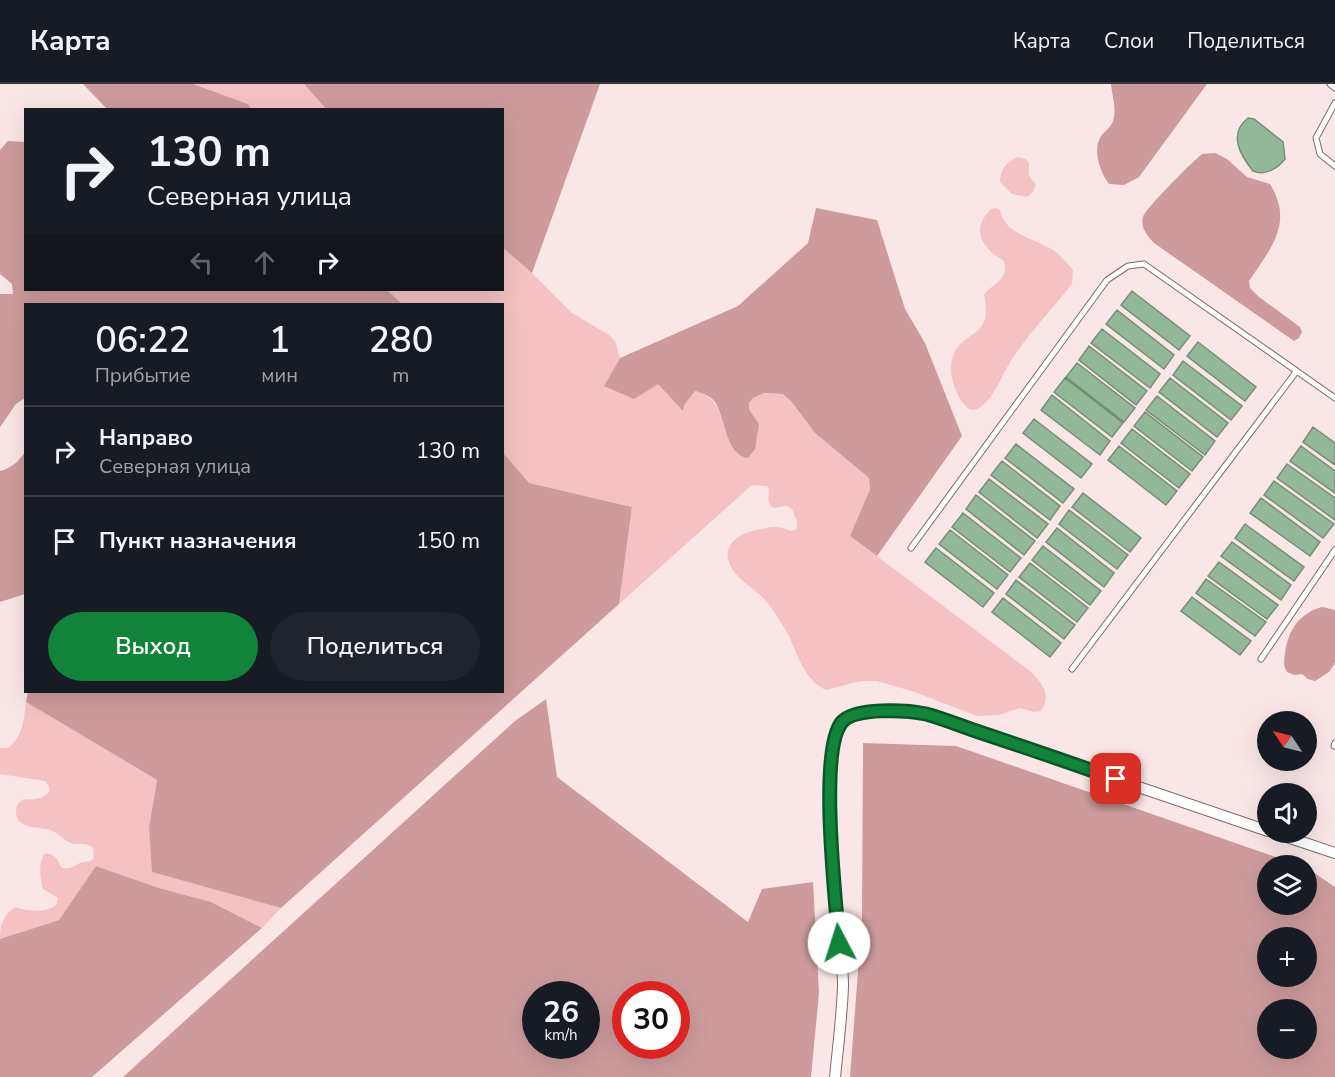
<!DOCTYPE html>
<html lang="ru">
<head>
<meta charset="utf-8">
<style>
	:root { --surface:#171b24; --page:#20242c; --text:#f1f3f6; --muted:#9ea1a6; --line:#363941; --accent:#12833b }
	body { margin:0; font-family:"Nunito Sans",sans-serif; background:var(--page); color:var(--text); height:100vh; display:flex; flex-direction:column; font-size:22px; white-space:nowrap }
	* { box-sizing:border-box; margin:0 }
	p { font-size:20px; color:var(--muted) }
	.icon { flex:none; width:33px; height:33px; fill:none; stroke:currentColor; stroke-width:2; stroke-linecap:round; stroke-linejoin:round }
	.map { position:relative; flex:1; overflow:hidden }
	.side { position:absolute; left:24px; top:219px; width:480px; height:390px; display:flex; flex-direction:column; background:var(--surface); border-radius:0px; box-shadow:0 6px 24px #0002 }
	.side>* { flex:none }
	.banner { position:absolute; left:24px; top:24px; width:480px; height:183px; border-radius:0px; box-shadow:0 6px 24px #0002; background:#171b24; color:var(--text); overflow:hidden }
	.needle { width:39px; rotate:305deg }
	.controls { position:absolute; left:1257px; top:627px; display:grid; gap:12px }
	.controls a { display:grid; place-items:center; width:60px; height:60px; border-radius:50%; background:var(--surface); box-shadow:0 6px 24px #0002; font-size:30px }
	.speed { position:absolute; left:522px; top:897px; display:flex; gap:12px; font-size:30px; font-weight:700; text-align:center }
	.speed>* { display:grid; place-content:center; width:78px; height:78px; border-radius:50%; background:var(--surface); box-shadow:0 6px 24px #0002; line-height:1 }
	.speed small { font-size:15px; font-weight:400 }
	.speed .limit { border:9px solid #d22; background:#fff; color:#111 }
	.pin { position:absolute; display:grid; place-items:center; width:51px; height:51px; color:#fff; margin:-26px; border-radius:12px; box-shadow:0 3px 9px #0006 }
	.me { position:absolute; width:66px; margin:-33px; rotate:355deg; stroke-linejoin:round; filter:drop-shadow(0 0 4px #0008) }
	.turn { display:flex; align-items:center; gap:21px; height:126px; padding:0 24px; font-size:27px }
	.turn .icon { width:78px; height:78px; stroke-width:2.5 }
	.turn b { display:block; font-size:42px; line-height:51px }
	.lanes { display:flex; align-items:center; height:57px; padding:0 24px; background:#0003; justify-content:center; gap:30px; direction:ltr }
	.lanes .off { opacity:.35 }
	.eta { display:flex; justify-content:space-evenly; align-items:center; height:102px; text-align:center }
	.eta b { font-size:36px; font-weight:600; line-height:42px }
	.button { display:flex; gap:12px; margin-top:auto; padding:12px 24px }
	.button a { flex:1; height:69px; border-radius:36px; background:var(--accent); color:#fff; font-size:24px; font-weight:600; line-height:69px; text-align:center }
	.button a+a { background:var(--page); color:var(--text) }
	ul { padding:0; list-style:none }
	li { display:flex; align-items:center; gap:18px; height:90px; padding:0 24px; border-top:2px solid var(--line) }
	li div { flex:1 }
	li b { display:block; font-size:22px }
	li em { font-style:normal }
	header { display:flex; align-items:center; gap:36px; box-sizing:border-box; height:84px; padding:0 30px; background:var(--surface); border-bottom:2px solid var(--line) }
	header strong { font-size:28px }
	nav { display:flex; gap:33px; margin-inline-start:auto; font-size:21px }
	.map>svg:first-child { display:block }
	.green { fill:#f4c2c4 }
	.forest { fill:#cd9b9d; fill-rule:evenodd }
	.water { fill:#92b898; stroke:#758e77; stroke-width:1.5 }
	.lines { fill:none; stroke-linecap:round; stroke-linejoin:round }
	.lane-casing { stroke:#7c6b6c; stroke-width:7 }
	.street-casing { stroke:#7c6b6c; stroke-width:12 }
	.lane { stroke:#fff; stroke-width:5 }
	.street { stroke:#fff; stroke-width:10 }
	.route-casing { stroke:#0c5526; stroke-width:15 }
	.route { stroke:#12833b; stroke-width:10 }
</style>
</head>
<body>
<header>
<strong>Карта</strong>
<nav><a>Карта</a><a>Слои</a><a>Поделиться</a></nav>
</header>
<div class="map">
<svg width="1335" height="993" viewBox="0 0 1335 993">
	<rect width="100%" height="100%" fill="#fae6e7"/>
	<path class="green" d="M193,0H304L326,25H251L248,20Z
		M1018,73C1035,76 1026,83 1030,93C1031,96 1034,98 1036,101L1033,108L1027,113L1012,110L1000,98C1000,86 1007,77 1018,73Z
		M996,124L1000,126C1005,152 1038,155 1056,168C1062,173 1068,180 1073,186L1072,200C1053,224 1031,247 1014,272C1003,287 997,310 982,322C974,328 969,327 963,319C951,303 945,276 960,260C967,253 980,248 984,238C987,230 986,220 984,211C992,199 1010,197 1004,177C982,164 970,146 991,125Z
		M503,164L532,189L572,229L609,251L615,257L620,274L604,302L658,299L684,326L685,320L695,307C730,315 717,355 743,373L759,340L749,325V319L753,314L764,309L781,310L791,317L815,349L869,394L870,405L850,452L1030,587C1042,599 1052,611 1041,627L1034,628L1020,624L999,631L977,632L912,607L876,597H861L826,606C807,597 800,578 792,559C788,548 775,529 768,519C757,505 732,494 728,475C725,459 740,450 753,447C769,444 775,440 791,447L797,445V437L792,425L786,422L773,424C766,417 769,413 769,405L767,402L752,401L619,520L632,423L528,399L503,369L502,220H402L387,206H502Z
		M26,618L157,696L149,743L153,788L281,824L262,844L211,818L159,804L96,782L59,836L0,855C0,841 3,831 15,823C27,827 47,830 57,820L58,814L43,805C40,795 38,780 44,770C55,768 57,776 62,784C71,785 71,783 78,780C88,774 96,783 93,764C85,757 79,762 71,759C63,756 58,748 50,746C38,742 16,746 16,727C16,721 19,718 24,715C34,717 44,714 50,707L49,702L45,697L0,690V664H8C23,653 24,635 26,618Z"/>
	<path class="forest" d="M83,0H193L248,20L251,25H107Z
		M304,0H600L532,189L503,164L502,26L326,25Z
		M1111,0H1207L1139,93L1124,101L1109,100C1100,88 1092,66 1101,52C1105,47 1111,43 1113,37C1117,24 1112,13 1111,0Z
		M8,57L25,58L26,206H387L402,220H26L25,314L16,320L0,343V210H13L12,200L0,190V66Z
		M1215,69L1227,75L1247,93L1270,100C1294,139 1271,164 1249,197L1250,204L1259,213L1300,243L1302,248L1299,254L1294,257L1154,159C1148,152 1140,144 1143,133C1145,125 1193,77 1202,70Z
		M816,124L877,136L905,225L925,259L962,352L877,472L850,452L870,405L869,394L815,349L791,317L782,310L764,309L753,314L749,319V325L759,340L755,365L748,374C726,372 725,333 715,318C711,312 702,309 695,307L685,320L683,327L658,300L634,315L604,302L620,274L738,222L808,159Z
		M25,368V510L0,518V387C12,384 19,377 25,368Z
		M503,369L529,399L632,423L619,520L281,824L152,788L149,743L157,696L26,618L28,608H502Z
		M1322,523L1335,526V579L1329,588L1315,597L1308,595L1302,590L1294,591L1287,588C1283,582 1284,577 1285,569C1288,547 1299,529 1322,523Z
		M546,615L557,693L748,838L762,805L813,798L819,909L811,993H123L515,637ZM536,910H586V962H536ZM676,910V962H626V910Z
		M863,659L956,662L1299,781L1268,782V820H1306L1307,784L1335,803V993H850L862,834ZM1268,854H1306V892H1268ZM1268,926H1306V964H1268Z
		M96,782L159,804L211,818L262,844L92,993H0V855L59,836Z"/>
	<path class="water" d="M1248,34L1254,35L1283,58L1285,75C1277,85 1265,92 1253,87C1240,71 1228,50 1248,34Z
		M1132,207L1190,252L1179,266L1121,221Z
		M1117,226L1174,271L1164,285L1106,240Z
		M1102,245L1160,290L1150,304L1091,259Z
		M1198,258L1256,303L1245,317L1187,272Z
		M1089,262L1147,307L1136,321L1079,276Z
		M1183,277L1242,322L1231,336L1173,291Z
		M1077,279L1135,324L1124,338L1066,293Z
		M1065,294L1123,339L1112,353L1054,308Z
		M1170,294L1228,339L1217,353L1159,308Z
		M1052,311L1110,357L1100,371L1041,326Z
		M1157,312L1215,357L1205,371L1146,326Z
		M1145,328L1203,373L1192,387L1134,342Z
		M1034,335L1092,380L1081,394L1023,349Z
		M1313,343L1335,359V381L1303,358Z
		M1132,345L1190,390L1179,404L1121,359Z
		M1016,360L1074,405L1063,419L1005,374Z
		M1119,362L1177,407L1166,421L1108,376Z
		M1301,362L1335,387V409L1290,377Z
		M1002,377L1060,422L1050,436L991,391Z
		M1287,380L1335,414V436L1277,394Z
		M989,395L1048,440L1037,454L979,408Z
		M1274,397L1334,440L1323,454L1264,411Z
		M1083,409L1141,454L1130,468L1072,423Z
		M976,411L1035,457L1024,471L966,425Z
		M1261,414L1320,458L1310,472L1250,429Z
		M1069,426L1128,471L1117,485L1059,440Z
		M963,429L1021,474L1010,488L952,443Z
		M1245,440L1304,483L1294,497L1235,454Z
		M1057,444L1114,489L1104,503L1046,458Z
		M950,446L1008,491L997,505L939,460Z
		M1232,458L1291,501L1281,516L1221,472Z
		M1043,462L1101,507L1090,521L1032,476Z
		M936,464L994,509L983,523L925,478Z
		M1219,478L1278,521L1267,535L1208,492Z
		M1030,479L1088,524L1077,538L1019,493Z
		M1206,495L1266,538L1255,552L1196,509Z
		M1016,496L1075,541L1064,555L1006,510Z
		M1192,513L1251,557L1240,571L1181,527Z
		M1003,514L1061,559L1050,573L992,528Z"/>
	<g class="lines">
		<g class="lane-casing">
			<path id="lane" d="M1330,0L1335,4
				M1335,19L1316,54L1320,70L1335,82
				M911,464L1107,196L1128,182L1144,180L1335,314
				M1261,575L1335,466
				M1072,585L1296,288
				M1334,662L1335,659"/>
		</g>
		<g class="street-casing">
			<path id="street" d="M1272,748L1335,769
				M835,993C838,963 842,932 843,902C843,880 839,856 837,834C833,790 830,746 831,702C831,682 829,657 841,640C855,620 903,628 924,630L1268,747"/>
		</g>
		<use href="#lane" class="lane"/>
		<use href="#street" class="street"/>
	</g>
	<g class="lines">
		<g class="route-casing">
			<path id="route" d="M839,859C836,818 818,666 842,638C855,623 907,626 926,630C945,635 963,643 982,649C1027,664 1071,679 1116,695"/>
		</g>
		<use href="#route" class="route"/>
	</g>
</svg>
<div class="controls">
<a><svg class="needle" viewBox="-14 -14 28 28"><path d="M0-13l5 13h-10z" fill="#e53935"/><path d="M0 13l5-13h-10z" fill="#9ea1a6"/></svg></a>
<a><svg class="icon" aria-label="sound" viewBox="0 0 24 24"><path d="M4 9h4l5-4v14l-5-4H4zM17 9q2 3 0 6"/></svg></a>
<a><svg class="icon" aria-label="layers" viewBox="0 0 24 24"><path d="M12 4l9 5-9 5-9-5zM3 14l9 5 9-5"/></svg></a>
<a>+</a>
<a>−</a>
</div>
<div class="speed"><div>26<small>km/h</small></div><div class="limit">30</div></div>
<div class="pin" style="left:1116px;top:695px;background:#d93025"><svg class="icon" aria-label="arrive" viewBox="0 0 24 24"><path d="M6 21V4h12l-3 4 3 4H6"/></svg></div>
<svg class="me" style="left:839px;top:859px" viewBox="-20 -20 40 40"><circle r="19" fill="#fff"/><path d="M0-13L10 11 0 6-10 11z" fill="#12833b"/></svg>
<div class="banner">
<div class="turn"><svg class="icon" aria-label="right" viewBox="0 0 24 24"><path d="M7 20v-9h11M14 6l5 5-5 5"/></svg><div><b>130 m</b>Северная улица</div></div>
<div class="lanes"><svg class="icon off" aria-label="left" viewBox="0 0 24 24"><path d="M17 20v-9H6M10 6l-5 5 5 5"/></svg><svg class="icon off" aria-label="ahead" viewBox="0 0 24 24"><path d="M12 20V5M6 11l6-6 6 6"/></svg><svg class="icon" aria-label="right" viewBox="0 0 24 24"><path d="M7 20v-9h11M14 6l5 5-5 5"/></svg></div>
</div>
<section class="side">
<div class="eta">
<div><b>06:22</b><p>Прибытие</p></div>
<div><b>1</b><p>мин</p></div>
<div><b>280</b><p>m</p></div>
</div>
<ul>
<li><svg class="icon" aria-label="right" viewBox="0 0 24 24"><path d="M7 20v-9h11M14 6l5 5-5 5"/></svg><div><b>Направо</b><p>Северная улица</p></div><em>130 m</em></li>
<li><svg class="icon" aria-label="arrive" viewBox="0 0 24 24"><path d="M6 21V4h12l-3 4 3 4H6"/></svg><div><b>Пункт назначения</b></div><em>150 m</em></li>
</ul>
<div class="button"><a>Выход</a><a>Поделиться</a></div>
</section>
</div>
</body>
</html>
